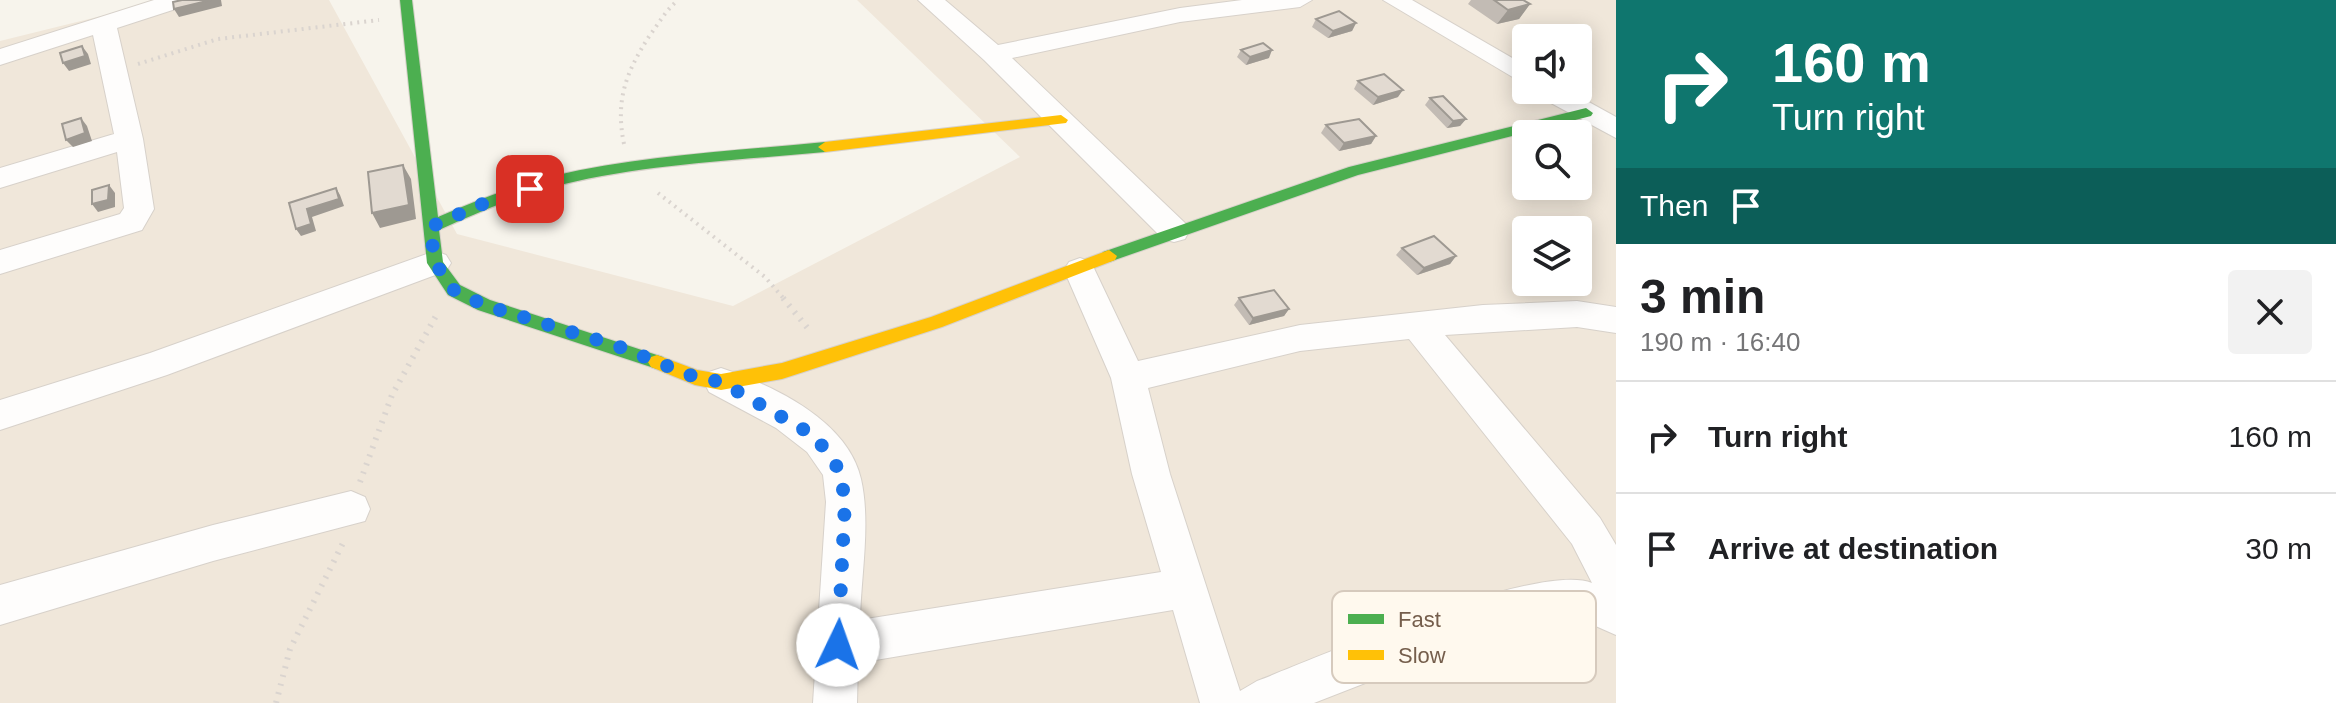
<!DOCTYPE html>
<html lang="en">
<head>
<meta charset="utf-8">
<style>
	:root { --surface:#fff; --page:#f2f2f2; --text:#202124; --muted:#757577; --line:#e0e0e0 }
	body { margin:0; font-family:Arial,sans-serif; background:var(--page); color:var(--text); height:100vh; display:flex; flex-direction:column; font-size:30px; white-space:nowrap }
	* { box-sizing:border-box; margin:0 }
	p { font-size:26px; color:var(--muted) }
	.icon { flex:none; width:44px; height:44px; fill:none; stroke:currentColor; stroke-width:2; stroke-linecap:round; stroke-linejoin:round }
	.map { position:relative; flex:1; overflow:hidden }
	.drawer { display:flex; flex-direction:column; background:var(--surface); width:720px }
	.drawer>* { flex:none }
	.banner { background:#0f766e; color:#fff; overflow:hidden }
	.buttons { position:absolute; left:1512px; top:24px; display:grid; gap:16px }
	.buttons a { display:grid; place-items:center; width:80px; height:80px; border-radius:8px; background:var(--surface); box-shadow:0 4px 20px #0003; font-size:40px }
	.pin { position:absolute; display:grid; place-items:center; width:68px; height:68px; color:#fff; margin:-34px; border-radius:16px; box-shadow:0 4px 12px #0006 }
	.me { position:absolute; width:88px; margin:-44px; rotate:3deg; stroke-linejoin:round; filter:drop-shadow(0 0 6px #0008) }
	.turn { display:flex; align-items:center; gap:28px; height:168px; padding:0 24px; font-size:36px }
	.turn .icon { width:104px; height:104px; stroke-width:2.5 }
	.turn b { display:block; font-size:56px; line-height:68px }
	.then { display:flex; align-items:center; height:76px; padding:0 24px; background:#0003; gap:16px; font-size:30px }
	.round { display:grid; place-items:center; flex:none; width:84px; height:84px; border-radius:8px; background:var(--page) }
	.overview { display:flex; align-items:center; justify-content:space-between; height:136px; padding:0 24px }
	h1 { font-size:48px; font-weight:700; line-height:60px }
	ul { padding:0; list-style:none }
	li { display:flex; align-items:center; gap:24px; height:112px; padding:0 24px; border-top:2px solid var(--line) }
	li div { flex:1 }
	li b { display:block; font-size:30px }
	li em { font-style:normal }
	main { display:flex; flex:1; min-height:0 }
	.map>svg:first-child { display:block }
	.residential { fill:#f0e7da; fill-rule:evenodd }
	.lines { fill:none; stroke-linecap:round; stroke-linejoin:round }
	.street-casing { stroke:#d7d1ca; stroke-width:2 }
	.fast-casing { stroke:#d7d1ca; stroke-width:2 }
	.slow-casing { stroke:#d7d1ca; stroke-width:2 }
	.path-far1 { stroke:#dad4cf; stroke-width:4; stroke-dasharray:2 5; stroke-linecap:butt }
	.path { stroke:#dad4cf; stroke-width:6; stroke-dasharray:2 7; stroke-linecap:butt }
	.street { fill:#fefdfc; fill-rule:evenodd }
	.fast { fill:#4caf50; fill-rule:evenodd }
	.slow { fill:#ffc107; fill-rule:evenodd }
	.wall { fill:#c2bbb4 }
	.shaded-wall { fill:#9e9992 }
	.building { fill:#e2dad1; stroke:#9e9992; stroke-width:2 }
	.route { stroke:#1a73e8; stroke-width:14; stroke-dasharray:0 25.2 }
	.key { fill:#fff9ee; stroke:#d6cabd; stroke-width:2 }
	.key-label { font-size:22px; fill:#755e4c }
</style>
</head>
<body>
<main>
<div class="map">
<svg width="1616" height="703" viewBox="0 0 1616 703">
	<rect width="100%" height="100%" fill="#f7f4ec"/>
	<path class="residential" d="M166,0H329L457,234L733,306L1020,157L857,0H1616V703H0V41ZM1526,38H1578V90H1526ZM1526,134H1578V186H1526ZM1526,230H1578V282H1526Z"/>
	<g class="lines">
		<g class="street-casing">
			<path id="street" d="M154,0H191L188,5L117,28L143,139L154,209L142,230L0,274V250L120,214L124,208L117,152L0,188V168L114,134L93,35L0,65V49Z
				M918,0H945L998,45L1180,8L1242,0H1312L1300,7L1180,22L1012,58L1185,223L1189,231L1185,239L1174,242L1163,239L984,60Z
				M1383,0H1412L1526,66V85Z
				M1534,90H1567L1616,117V138L1538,96Z
				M435,251L446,255L451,263L446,271L167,375L0,430V400L150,353Z
				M1080,258L1091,262L1138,361L1300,325L1483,305L1577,301L1616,307V333L1577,327L1445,335L1600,518L1616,545V635L1582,620L1551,619L1504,629L1314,703H1200L1173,610L858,663L857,703H813L826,502L823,475L807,452L776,428L709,392L704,382L709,372L721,368C772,385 848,420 861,479C871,523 861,575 860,620L1161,572L1132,474L1111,378L1064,270L1069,262ZM1409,339L1572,544L1592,583C1538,561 1320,657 1257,681L1240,691L1170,474L1148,388L1300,351Z
				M351,491L365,497L370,509L365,521L213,561L0,625V585L213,525Z"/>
		</g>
		<g class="fast-casing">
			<path id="fast" d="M400,0H412L438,217C475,201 513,186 553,176C642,155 734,151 825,142L832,147L825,152C733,161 639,164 549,188C511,198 475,214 439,230L443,262L460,285L490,300L663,357L666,362L663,367L657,369L478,310L448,295L427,263Z
				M1586,108L1593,113L1591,116L1358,175L1109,262L1101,256L1103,252L1349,167Z"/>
		</g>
		<g class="slow-casing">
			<path id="slow" d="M1061,115L1068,120L1066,123L825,152L818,147L825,142Z
				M1109,250L1117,256L1115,260L942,327L782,379L721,390L695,385L651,367L648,362L651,357L657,355L697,370L721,374L782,363L931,317Z"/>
		</g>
		<path class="path-far1" d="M138,64L218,39L379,20
			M624,144C615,100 626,72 650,35C659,23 666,10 678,0
			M658,193L765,277L785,300"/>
		<path class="path" d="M783,298L810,331
			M360,482L392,395L437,314
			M276,703L290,649L344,541"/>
		<use href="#street" class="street"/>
		<use href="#fast" class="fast"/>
		<use href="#slow" class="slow"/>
	</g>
	<path class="wall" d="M1471,0H1523L1530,4L1519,19L1497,24L1468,4Z
		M1316,19L1356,23L1352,31L1328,38L1312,27Z
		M1241,50L1269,58L1246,65L1237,57Z
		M1358,81L1398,97L1373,105L1354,89Z
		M1430,98L1466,119L1460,126L1447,128L1425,105Z
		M1326,125L1376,136L1371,144L1339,151L1321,133Z
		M1402,248L1456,256L1450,264L1417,275L1396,255Z
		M1239,298L1289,309L1284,316L1249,325L1234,305Z"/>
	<path class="shaded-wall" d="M211,0H221L222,6L179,17L174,9Z
		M1530,4L1519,19L1497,24L1508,10Z
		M1356,23L1352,31L1328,38L1333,31Z
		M82,46L88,54L91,64L69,71L63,63Z
		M1272,50L1269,58L1246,65L1250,57Z
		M1403,90L1398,97L1373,105L1378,97Z
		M81,118L87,126L92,141L73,147L66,140Z
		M1466,119L1460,126L1447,128L1453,121Z
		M1376,136L1371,144L1339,151L1344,143Z
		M403,165L411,179L416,219L380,228L372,213Z
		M109,185L115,193V207L98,212L92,204Z
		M336,188L340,195L344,206L312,217L316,231L301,236L296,229L307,209Z
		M1456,256L1450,264L1417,275L1424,268Z
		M1289,309L1284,316L1249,325L1253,318Z"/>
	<path class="building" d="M182,0H211L174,9L173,2Z
		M1494,0H1523L1530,4L1508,10Z
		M1339,11L1356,23L1333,31L1316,19Z
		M1263,43L1272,50L1250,57L1241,50Z
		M82,46L85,56L63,63L60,53Z
		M1384,74L1403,90L1378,97L1358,81Z
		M1443,96L1466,119L1453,121L1430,98Z
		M81,118L85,133L66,140L62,124Z
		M1359,119L1376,136L1344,143L1326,125Z
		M403,165L409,205L372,213L368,172Z
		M109,185L108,200L92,204V190Z
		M336,188L339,199L307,209L311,224L296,229L289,203Z
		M1434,236L1456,256L1424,268L1402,248Z
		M1274,290L1289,309L1253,318L1239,298Z"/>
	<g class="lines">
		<path class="route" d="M530,189L487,202L430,227L435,263L454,290L484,305L617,346L695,377L721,382L815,436L840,471L845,502L838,645"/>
	</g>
	<rect x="1332" y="591" width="264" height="92" rx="12" class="key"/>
	<rect x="1348" y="614" width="36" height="10" fill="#4caf50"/>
	<rect x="1348" y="650" width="36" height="10" fill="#ffc107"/>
	<g class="key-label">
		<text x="1398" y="627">Fast</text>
		<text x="1398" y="663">Slow</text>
	</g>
</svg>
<div class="buttons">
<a><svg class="icon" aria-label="sound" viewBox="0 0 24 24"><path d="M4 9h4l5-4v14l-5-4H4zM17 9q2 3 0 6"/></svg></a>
<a><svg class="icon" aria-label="search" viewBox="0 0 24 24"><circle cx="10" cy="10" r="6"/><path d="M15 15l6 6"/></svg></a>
<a><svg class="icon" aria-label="layers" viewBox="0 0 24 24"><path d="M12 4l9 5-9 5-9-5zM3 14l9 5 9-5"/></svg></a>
</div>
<div class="pin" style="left:530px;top:189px;background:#d93025"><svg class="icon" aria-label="arrive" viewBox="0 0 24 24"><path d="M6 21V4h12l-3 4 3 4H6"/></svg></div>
<svg class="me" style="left:838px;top:645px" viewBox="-20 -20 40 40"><circle r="19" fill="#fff"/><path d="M0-13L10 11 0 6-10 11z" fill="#1a73e8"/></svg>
</div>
<section class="drawer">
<div class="banner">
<div class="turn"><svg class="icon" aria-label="right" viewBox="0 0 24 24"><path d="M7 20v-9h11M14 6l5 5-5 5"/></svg><div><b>160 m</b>Turn right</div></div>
<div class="then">Then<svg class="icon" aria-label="arrive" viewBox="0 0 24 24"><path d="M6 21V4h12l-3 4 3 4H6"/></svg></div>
</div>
<div class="overview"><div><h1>3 min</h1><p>190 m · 16:40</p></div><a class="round"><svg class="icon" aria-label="close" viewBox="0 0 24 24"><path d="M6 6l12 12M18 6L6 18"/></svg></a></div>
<ul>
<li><svg class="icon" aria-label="right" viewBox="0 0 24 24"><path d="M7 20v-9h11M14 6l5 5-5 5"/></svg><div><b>Turn right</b></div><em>160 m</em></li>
<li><svg class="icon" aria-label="arrive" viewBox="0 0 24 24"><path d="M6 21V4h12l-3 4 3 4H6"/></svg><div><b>Arrive at destination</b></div><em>30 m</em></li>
</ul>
</section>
</main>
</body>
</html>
